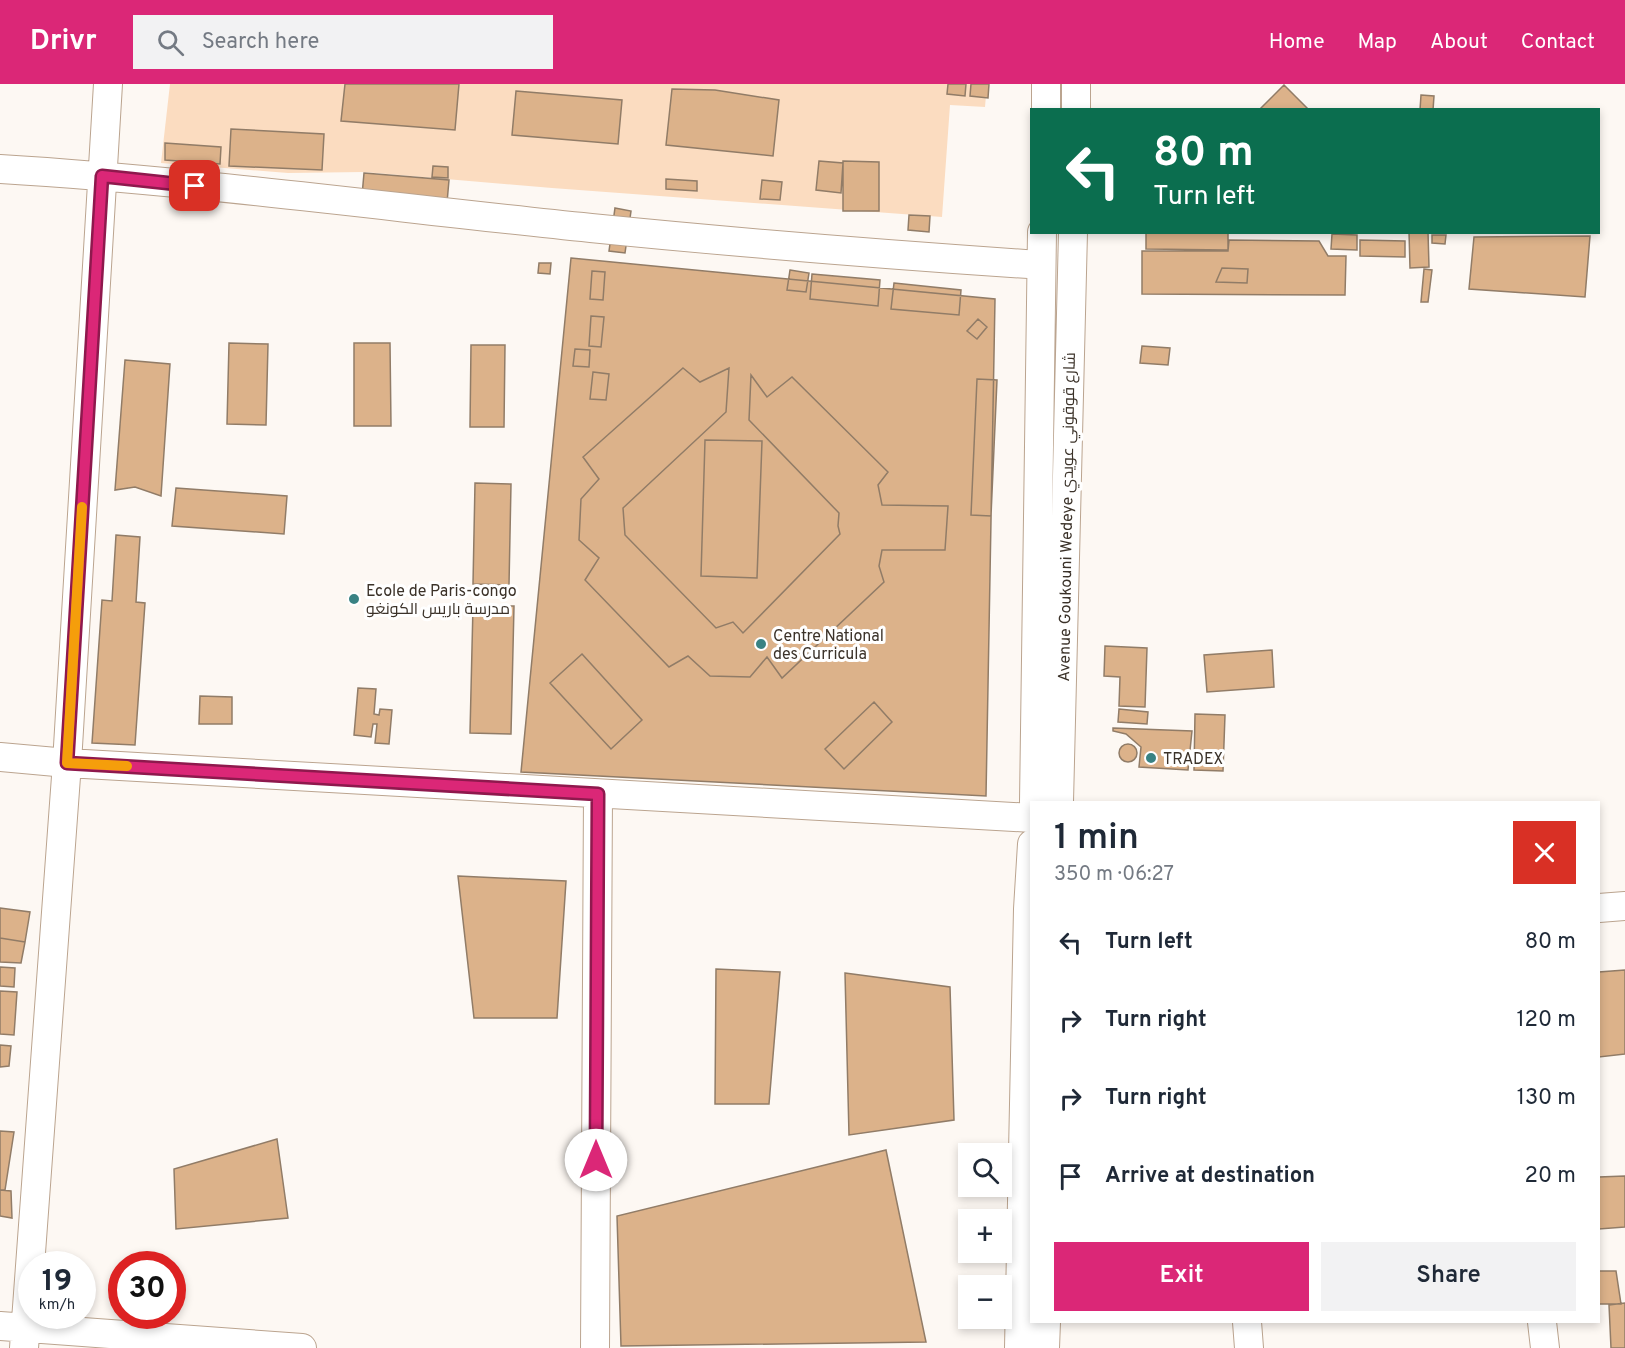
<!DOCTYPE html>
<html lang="en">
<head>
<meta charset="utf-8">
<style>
	:root { --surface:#fff; --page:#f2f2f3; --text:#1f2937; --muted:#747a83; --accent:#db2777 }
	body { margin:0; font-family:Overpass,Cairo,sans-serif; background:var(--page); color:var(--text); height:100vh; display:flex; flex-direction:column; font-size:22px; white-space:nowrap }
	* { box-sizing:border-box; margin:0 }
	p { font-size:20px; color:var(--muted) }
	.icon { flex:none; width:33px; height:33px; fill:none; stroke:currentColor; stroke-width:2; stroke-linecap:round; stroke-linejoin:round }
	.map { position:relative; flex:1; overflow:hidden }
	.panel { position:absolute; left:1030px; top:717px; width:570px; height:522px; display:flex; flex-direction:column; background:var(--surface); border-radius:0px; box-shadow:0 3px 9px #0003 }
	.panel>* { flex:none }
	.top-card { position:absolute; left:1030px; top:24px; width:570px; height:126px; border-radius:0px; box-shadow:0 3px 9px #0003; background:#0b6e4f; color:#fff; overflow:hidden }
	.tools { position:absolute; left:958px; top:1059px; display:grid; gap:12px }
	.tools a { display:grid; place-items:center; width:54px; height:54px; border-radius:0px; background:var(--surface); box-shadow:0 3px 9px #0003; font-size:30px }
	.speed { position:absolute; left:18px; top:1167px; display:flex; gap:12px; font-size:30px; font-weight:700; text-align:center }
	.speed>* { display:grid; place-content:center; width:78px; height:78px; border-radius:50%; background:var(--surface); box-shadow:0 3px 9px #0003; line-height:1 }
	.speed small { font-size:15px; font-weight:400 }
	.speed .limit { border:9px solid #d22; background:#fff; color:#111 }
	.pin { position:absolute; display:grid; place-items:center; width:51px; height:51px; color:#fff; margin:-26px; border-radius:12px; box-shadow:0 3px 9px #0006 }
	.me { position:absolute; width:66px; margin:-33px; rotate:0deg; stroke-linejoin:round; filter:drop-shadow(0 0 4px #0008) }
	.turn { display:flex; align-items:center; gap:21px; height:126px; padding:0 24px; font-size:27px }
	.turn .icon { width:78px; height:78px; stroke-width:2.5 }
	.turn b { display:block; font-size:42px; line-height:51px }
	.round { display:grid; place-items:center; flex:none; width:63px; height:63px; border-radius:0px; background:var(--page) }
	.overview { display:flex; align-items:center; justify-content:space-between; height:102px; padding:0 24px }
	h1 { font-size:36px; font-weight:600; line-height:45px }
	.primary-button { display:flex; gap:12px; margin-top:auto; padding:12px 24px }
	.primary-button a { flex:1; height:69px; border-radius:0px; background:var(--accent); color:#fff; font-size:24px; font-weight:600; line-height:69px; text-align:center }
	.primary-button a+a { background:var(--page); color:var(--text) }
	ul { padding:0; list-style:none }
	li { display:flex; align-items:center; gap:18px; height:78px; padding:0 24px }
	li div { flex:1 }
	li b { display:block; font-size:22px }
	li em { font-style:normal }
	header { display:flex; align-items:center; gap:36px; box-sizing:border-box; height:84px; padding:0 30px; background:var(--accent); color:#fff }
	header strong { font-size:28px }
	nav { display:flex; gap:33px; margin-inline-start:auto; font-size:21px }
	.search { width:420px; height:54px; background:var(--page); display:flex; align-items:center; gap:15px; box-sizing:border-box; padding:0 21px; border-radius:0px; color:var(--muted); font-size:22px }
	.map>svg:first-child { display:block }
	.green { fill:#fbdcc0 }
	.building { fill:#dcb28a; stroke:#917c67; stroke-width:1.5 }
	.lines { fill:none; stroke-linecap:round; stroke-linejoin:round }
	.minor-casing { stroke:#bba48f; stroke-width:30 }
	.minor { stroke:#fff; stroke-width:28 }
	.route-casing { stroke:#8e194d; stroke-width:15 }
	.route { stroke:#db2777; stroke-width:10 }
	.slow { stroke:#f59e0b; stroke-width:10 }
	.poi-dot { fill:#398283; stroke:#fff; stroke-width:2 }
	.labels { text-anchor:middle; stroke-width:6; stroke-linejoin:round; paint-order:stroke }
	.street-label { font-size:16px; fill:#3b3229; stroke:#fff }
	.poi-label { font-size:16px; fill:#3b3229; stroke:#fff; text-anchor:start }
</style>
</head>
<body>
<header>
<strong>Drivr</strong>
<div class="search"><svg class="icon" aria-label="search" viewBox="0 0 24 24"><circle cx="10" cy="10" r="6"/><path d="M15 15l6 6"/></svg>Search here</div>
<nav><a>Home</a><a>Map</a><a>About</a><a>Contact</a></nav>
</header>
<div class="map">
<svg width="1625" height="1264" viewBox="0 0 1625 1264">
	<rect width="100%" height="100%" fill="#fdf8f3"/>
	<path class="green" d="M170,0H987L985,23L950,21L942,133L552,104L364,88L288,89L161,79Z"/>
	<path class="building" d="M345,0H459L455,46L341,37Z
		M948,0H966L965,12L947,10Z
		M971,0H989L988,14L970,12Z
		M1284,1L1309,26H1259Z
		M672,5L715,6L779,16L773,72L666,61Z
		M516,7L622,16L618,60L512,51Z
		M1421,11L1434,12L1433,26H1420Z
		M231,45L324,50L322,86L229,82Z
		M165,59L221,63L220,80L165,76Z
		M819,77L843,79L841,109L816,106Z
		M843,77L879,78V127H843Z
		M433,82L448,83V94L432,93Z
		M364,89L449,96L446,130L361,123Z
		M666,95L697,97V107L666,105Z
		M762,96L782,98L780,116L760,115Z
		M615,124L631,127L625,169L609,167Z
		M909,131L930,132L929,148L908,146Z
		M1146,148H1228V166L1146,165Z
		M1409,148H1428L1429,183L1410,184Z
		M1332,150L1357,151V166L1331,165Z
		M1432,151H1446L1445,160L1432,159Z
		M1590,152L1585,213L1469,205L1474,153Z
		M1229,156L1319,157L1328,172H1346L1345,211L1142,210V167H1228Z
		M1360,156L1405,157V173L1360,172Z
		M571,174L995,215L986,712L521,688Z
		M539,179H551L550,190L538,189Z
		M1222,184L1248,185L1247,199L1216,198Z
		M1424,185L1432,186L1428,218H1421Z
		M790,186L809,189L806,208L787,206Z
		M592,187L605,188L603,216L590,215Z
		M812,190L880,196L878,222L810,215Z
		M894,199L961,206L959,231L891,225Z
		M591,232L604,233L601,263L589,262Z
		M978,235L987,243L977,255L967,247Z
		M229,259L268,260L266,341L227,340Z
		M354,259H390L391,342H354Z
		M471,261H505L504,343H470Z
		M1142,262L1170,264L1168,281L1140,279Z
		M575,265L590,266L589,283L573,282Z
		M125,276L170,280L161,412L135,403L115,406Z
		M683,284L700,298L729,284L726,328L623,424L625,451L716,544L733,538L743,549L840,450L838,442L839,429L749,336L751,291L767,313L792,293L888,388L878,401L882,421L948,422L945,466H882L879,482L884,498L782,594L767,573L750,593L710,592L688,572L669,583L585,496L599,474L579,456L581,415L599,395L583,373Z
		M593,288L609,290L606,316L590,315Z
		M977,295L997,296L991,432L971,431Z
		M705,356L762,357L757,494L701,492Z
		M475,399L511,400L509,501L473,500Z
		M176,404L287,412L284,450L172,442Z
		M116,451L140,453L136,518L145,519L135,661L92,659L102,516L112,517Z
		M473,522H514L511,650L470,649Z
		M1105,562L1147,564L1145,623L1119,622L1120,593L1104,592Z
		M1272,566L1274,603L1207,608L1204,571Z
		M582,570L642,636L611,665L550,599Z
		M358,604L376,605L374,630L379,631L380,625L392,626L389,660L375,659L377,640H373L371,653L354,651Z
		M200,612L232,613V640H199Z
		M874,618L892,638L844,685L825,665Z
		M1119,625L1148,628L1147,640L1118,638Z
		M1195,630L1225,631L1223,687L1194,686Z
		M1113,644L1192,647L1188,686L1139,683L1141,663L1126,650L1113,647Z
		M1119 669a9 9 0 1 1 18 0a9 9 0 1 1-18 0Z
		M458,792L566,797L557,934H474Z
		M0,824L30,828L25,858L0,854Z
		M0,854L25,858L21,879L0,878Z
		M0,883L15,884L14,903L0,902Z
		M716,885L780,888L769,1020H715Z
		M1625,886V970L1599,973V888Z
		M845,889L950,903L954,1036L849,1051Z
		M0,907L17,908L14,951L0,950Z
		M0,961L11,962L9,982L0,983Z
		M0,1047L14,1048L5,1106H0Z
		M277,1055L288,1134L176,1145L174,1085Z
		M886,1066L926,1258L621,1262L617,1132Z
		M1625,1092V1143L1599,1145V1093Z
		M0,1106L11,1107L12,1134L0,1132Z
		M1599,1187H1616L1621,1220H1599Z
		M1625,1219V1264H1611L1609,1221Z"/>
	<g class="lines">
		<g class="minor-casing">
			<path id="minor" d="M1046,26V0
				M1076,26V0
				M0,85C198,97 394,124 591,144C741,159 891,171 1041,181
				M0,673L67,679L1032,734
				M1034,718L1042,148
				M1059,718L1073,148
				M1599,824L1625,822
				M1247,1238L1249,1264
				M1542,1238L1545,1264
				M0,1242L302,1264
				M24,1264L67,679L108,0
				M595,1264L598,710
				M1019,1264L1028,825L1032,760
				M1045,1264L1046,1238"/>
		</g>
		<use href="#minor" class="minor"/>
	</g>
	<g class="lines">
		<g class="route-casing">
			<path id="route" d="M195,102L102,92L67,679L598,710L596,1076"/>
		</g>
		<use href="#route" class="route"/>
		<path class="slow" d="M82,423L67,679L127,682"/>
	</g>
	<g class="poi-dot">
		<circle cx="354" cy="515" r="6"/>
		<circle cx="761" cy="560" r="6"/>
		<circle cx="1151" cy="674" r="6"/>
	</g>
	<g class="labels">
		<g class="street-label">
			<text transform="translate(1066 433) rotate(-89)" y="6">Avenue Goukouni Wedeye شارع قوقوني عويدي</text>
		</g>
		<g class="poi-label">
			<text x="366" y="512">Ecole de Paris-congo<tspan x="366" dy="18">مدرسة باريس الكونغو</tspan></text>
			<text x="773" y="557">Centre National<tspan x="773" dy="18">des Curricula</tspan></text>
			<text x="1163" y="680">TRADEX</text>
		</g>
	</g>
</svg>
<div class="tools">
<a><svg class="icon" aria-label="search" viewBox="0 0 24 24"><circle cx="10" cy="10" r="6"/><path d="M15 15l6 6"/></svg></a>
<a>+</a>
<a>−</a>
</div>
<div class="speed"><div>19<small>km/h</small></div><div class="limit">30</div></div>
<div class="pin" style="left:195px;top:102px;background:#d93025"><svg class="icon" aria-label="arrive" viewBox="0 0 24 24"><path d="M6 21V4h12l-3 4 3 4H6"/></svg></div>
<svg class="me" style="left:596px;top:1076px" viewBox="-20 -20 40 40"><circle r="19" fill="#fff"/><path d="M0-13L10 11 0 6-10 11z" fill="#db2777"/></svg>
<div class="top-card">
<div class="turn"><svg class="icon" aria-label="left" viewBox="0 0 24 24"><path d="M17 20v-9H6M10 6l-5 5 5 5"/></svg><div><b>80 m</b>Turn left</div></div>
</div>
<section class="panel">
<div class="overview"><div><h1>1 min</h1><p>350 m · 06:27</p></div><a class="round" style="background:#d93025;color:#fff"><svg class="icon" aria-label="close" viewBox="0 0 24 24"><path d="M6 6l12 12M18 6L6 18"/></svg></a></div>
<ul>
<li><svg class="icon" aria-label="left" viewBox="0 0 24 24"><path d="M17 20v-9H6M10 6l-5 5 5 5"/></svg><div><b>Turn left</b></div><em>80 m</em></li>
<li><svg class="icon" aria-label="right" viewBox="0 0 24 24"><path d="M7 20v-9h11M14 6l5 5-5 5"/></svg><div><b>Turn right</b></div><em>120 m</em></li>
<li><svg class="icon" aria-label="right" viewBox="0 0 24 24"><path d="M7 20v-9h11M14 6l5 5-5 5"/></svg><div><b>Turn right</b></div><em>130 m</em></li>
<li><svg class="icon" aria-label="arrive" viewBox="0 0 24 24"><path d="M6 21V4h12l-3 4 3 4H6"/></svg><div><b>Arrive at destination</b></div><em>20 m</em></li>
</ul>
<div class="primary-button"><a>Exit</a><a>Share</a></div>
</section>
</div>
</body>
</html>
